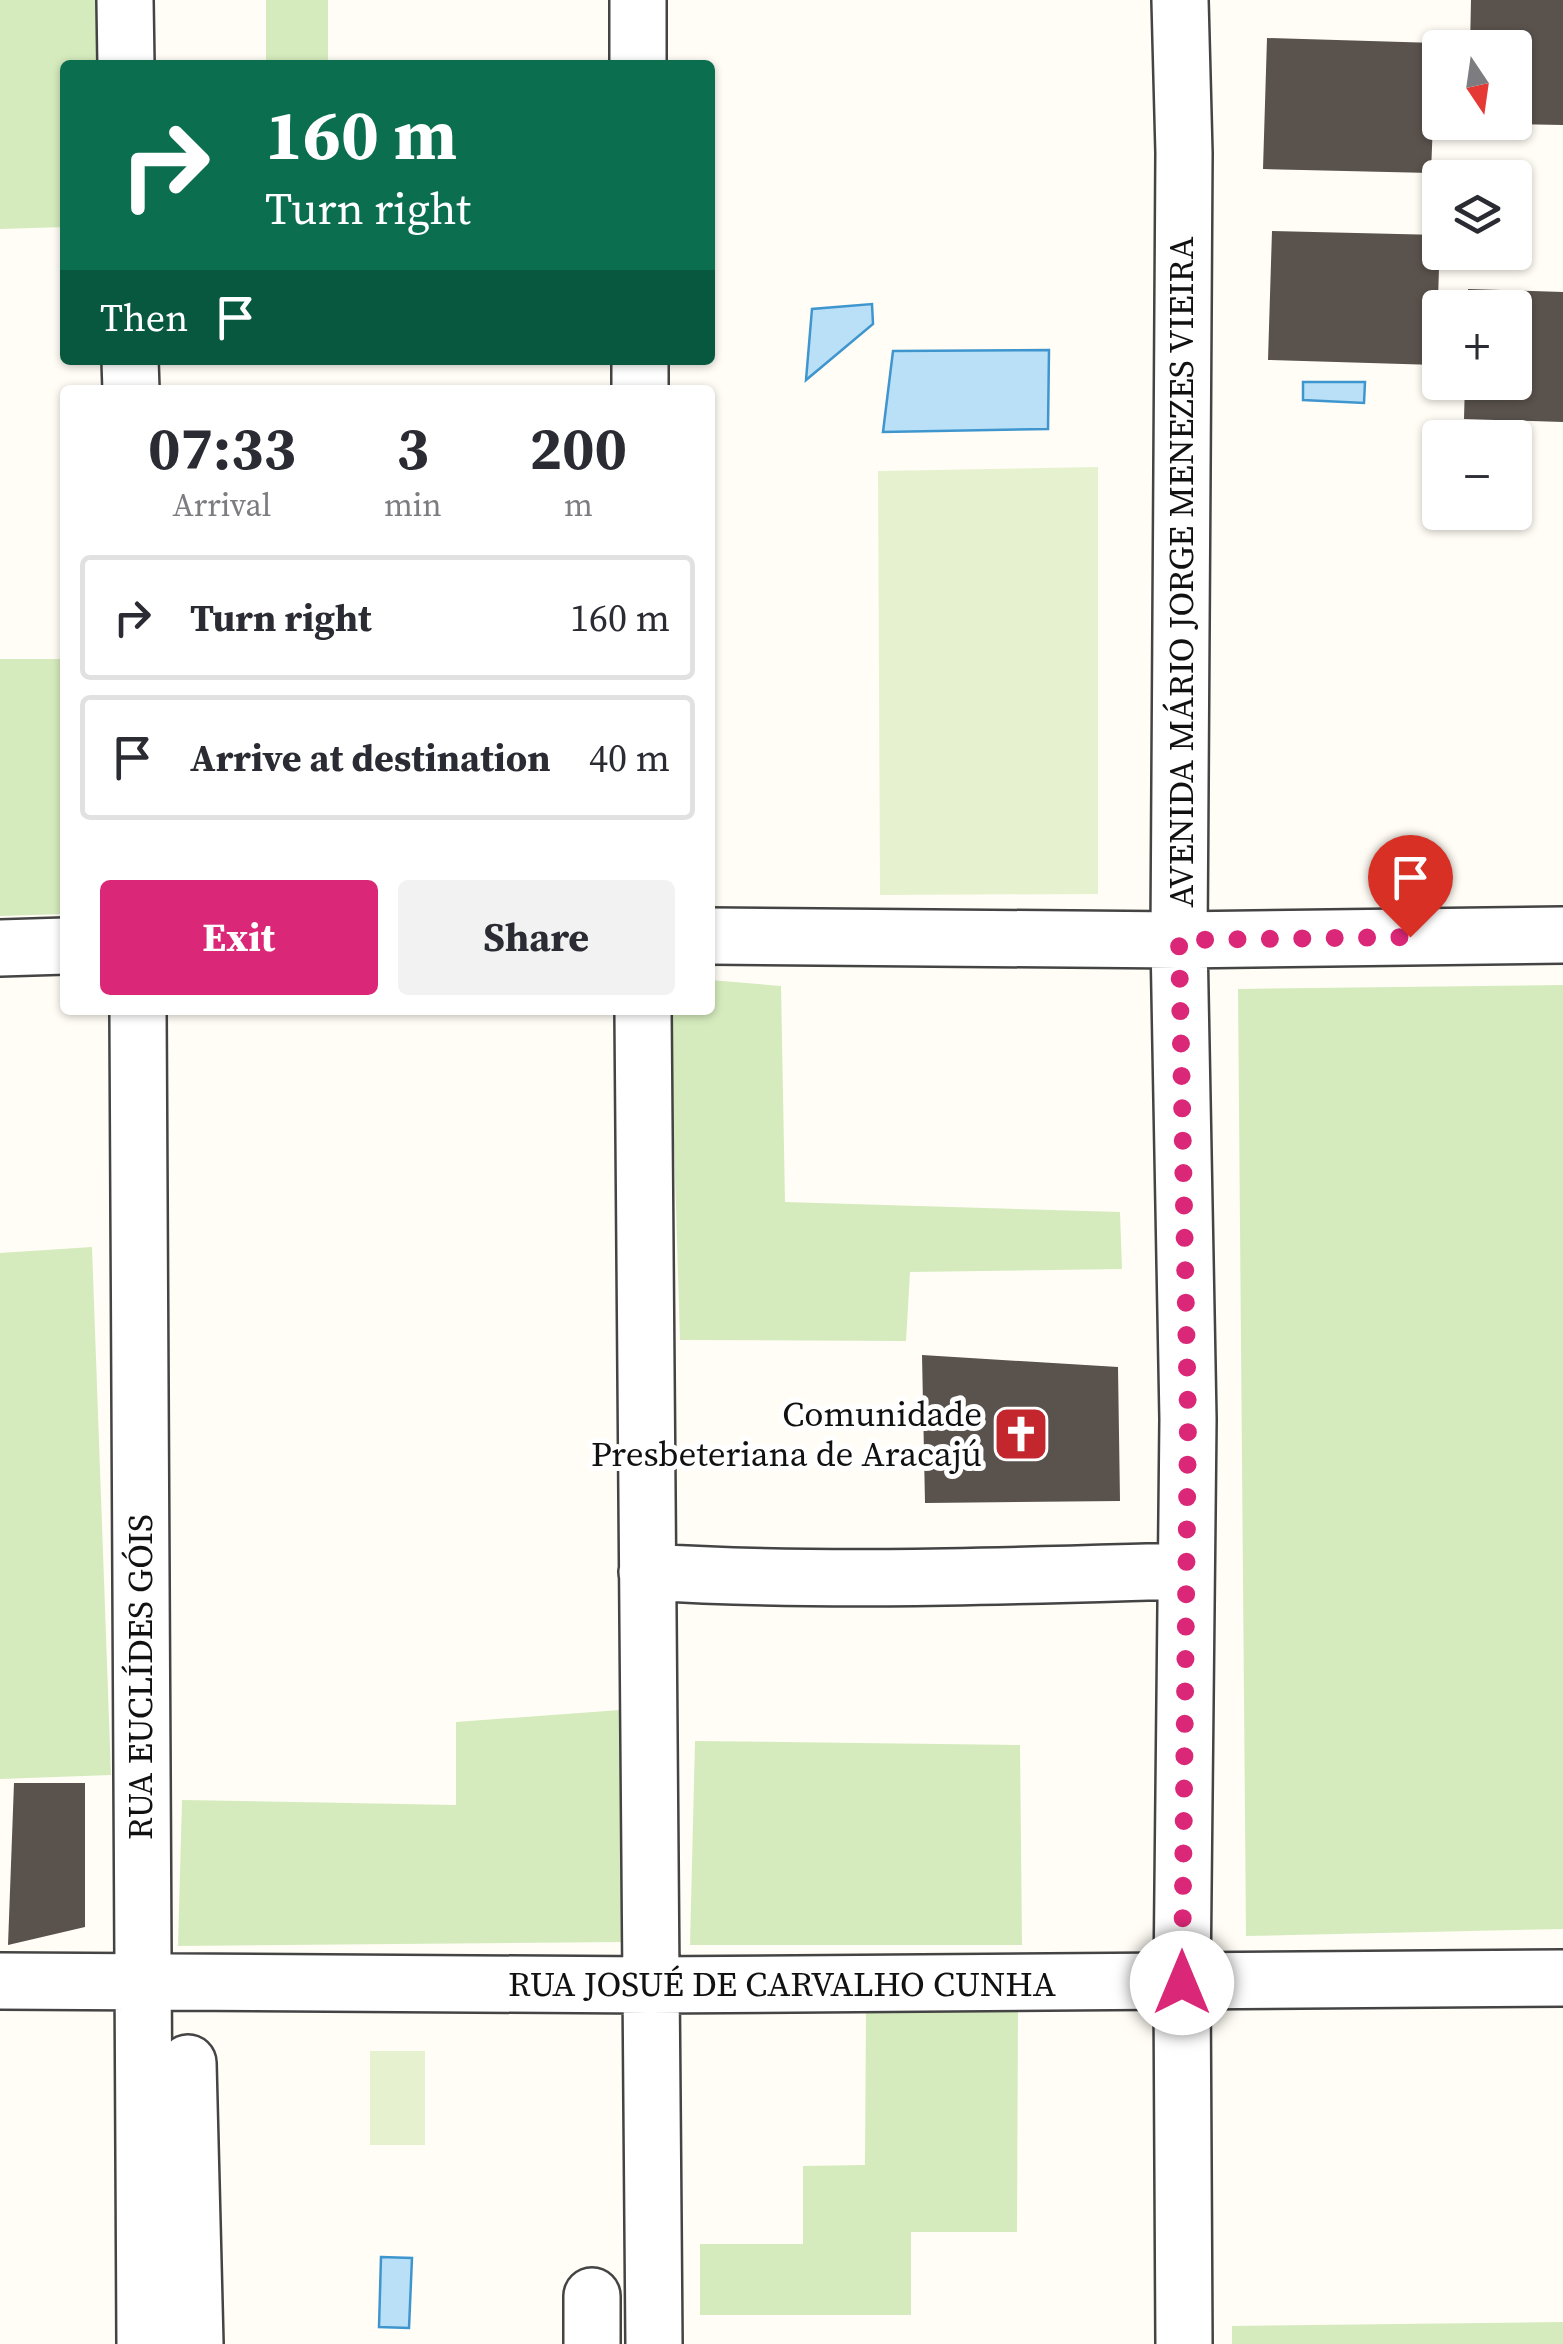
<!DOCTYPE html>
<html lang="en">
<head>
<meta charset="utf-8">
<style>
	:root { --surface:#fff; --page:#f2f2f3; --text:#2b2b33; --muted:#7c7c81; --line:#e1e1e2; --accent:#db2777 }
	body { margin:0; font-family:"Source Serif 4",serif; background:var(--page); color:var(--text); height:100vh; display:flex; flex-direction:column; font-size:38px; white-space:nowrap }
	* { box-sizing:border-box; margin:0 }
	p { font-size:32px; color:var(--muted) }
	.icon { flex:none; width:55px; height:55px; fill:none; stroke:currentColor; stroke-width:2; stroke-linecap:round; stroke-linejoin:round }
	.map { position:relative; flex:1; overflow:hidden }
	.details { position:absolute; left:60px; top:385px; width:655px; height:630px; display:flex; flex-direction:column; background:var(--surface); border-radius:10px; box-shadow:0 2px 8px #0004 }
	.details>* { flex:none }
	.banner { position:absolute; left:60px; top:60px; width:655px; height:305px; border-radius:10px; box-shadow:0 2px 8px #0004; background:#0b6e4f; color:#fff; overflow:hidden }
	.needle { width:65px; rotate:167deg }
	.buttons { position:absolute; left:1422px; top:30px; display:grid; gap:20px }
	.buttons a { display:grid; place-items:center; width:110px; height:110px; border-radius:10px; background:var(--surface); box-shadow:0 2px 8px #0004; font-size:50px }
	.pin { position:absolute; display:grid; place-items:center; width:85px; height:85px; color:#fff; margin:-102px -42px; border-radius:50% 50% 50% 0; rotate:-45deg; box-shadow:0 0 10px #0007 }
	.pin .icon { rotate:45deg }
	.me { position:absolute; width:110px; margin:-55px; rotate:0deg; stroke-linejoin:round; filter:drop-shadow(0 0 8px #0008) }
	.turn { display:flex; align-items:center; gap:35px; height:210px; padding:0 40px; font-size:45px }
	.turn .icon { width:130px; height:130px; stroke-width:2.5 }
	.turn b { display:block; font-size:70px; line-height:85px }
	.then { display:flex; align-items:center; height:95px; padding:0 40px; background:#0003; gap:20px; font-size:38px }
	.eta { display:flex; justify-content:space-evenly; align-items:center; height:170px; text-align:center }
	.eta b { font-size:60px; font-weight:700; line-height:70px }
	.cta { display:flex; gap:20px; margin-top:auto; padding:20px 40px }
	.cta a { flex:1; height:115px; border-radius:10px; background:var(--accent); color:#fff; font-size:40px; font-weight:700; line-height:115px; text-align:center }
	.cta a+a { background:var(--page); color:var(--text) }
	ul { padding:0; list-style:none }
	li { display:flex; align-items:center; gap:30px; height:125px; margin:0 20px 15px; padding:0 20px; border:5px solid var(--line); border-radius:10px }
	li div { flex:1 }
	li b { display:block; font-size:38px }
	li em { font-style:normal }
	.map>svg:first-child { display:block }
	.green { fill:#d5ebbd }
	.pitch { fill:#e6f2cf }
	.water { fill:#b9e0f7; stroke:#3f96cf; stroke-width:2.5 }
	.building { fill:#5a524d }
	.lines { fill:none; stroke-linecap:round; stroke-linejoin:round }
	.minor-casing { stroke:#444; stroke-width:60 }
	.minor { stroke:#fff; stroke-width:55 }
	.route { stroke:#db2777; stroke-width:18; stroke-dasharray:0 32.4 }
	.labels { text-anchor:middle; stroke-width:10; stroke-linejoin:round; paint-order:stroke }
	.street-label { font-size:35px; fill:#111; stroke:#fff }
	.poi-label { font-size:35px; fill:#111; stroke:#fff; text-anchor:end }
</style>
</head>
<body>
<div class="map">
<svg width="1563" height="2344" viewBox="0 0 1563 2344">
	<rect width="100%" height="100%" fill="#fffdf5"/>
	<path class="green" d="M0,0H97L96,65H65V227L0,229Z
		M266,0H328V65H266Z
		M0,659H65V914L0,916Z
		M710,980L781,986L785,1202L1120,1212L1122,1269L910,1272L906,1341L680,1340L670,1010H710Z
		M1563,985V1929L1246,1936L1238,989Z
		M92,1247L111,1775L0,1779V1253Z
		M620,1710L623,1942L178,1946L182,1800L456,1805V1722Z
		M695,1741L1020,1745L1022,1945H690Z
		M866,2011H1018L1017,2232H911V2315H700V2244H803V2166L865,2165Z
		M1563,2322V2344H1232V2326Z"/>
	<path class="pitch" d="M1098,467V894L880,895L878,471Z
		M370,2051H425V2145H370Z"/>
	<path class="water" d="M872,304L873,324L806,380L812,309Z
		M1049,350L1048,429L883,432L893,351Z
		M1303,382H1365L1364,403L1303,400Z
		M381,2257L412,2258L409,2328L379,2327Z"/>
	<path class="building" d="M1471,0H1563V125L1515,124V48H1470Z
		M1267,38L1436,43L1431,173L1263,169Z
		M1272,231L1440,235L1436,365L1268,360Z
		M1468,289L1563,292V422L1464,419L1465,382H1515V308H1468Z
		M922,1355L1118,1367L1120,1501L925,1503Z
		M14,1783H85V1927L8,1945Z"/>
	<g class="lines">
		<g class="minor-casing">
			<path id="minor" d="M125,0L126,65
				M638,0V65
				M1180,0L1184,153L1179,940L1188,1419L1182,1983L1184,2344
				M130,360L131,390
				M640,360V390
				M710,936L1179,940L1563,935
				M0,948L65,946
				M138,1010L145,2344
				M643,1010L654,2344
				M647,1572C826,1583 1005,1576 1185,1571
				M0,1981L651,1985L1563,1978
				M188,2063L195,2344
				M592,2344V2296"/>
		</g>
		<use href="#minor" class="minor"/>
	</g>
	<g class="lines">
		<path class="route" d="M1182,1983L1188,1419L1179,940L1410,937"/>
	</g>
	<defs>
		<g id="church-square" transform="scale(2.875)"><rect x="-9" y="-9" width="18" height="18" rx="4" fill="#c4262e" stroke="#fff"/><path d="M-1.2-6h2.4v3.5h3.3v2.4h-3.3V6h-2.4V-.1h-3.3v-2.4h3.3Z" fill="#fff"/></g>
	</defs>
	<g fill-rule="evenodd">
		<use href="#church-square" x="1021" y="1434"/>
	</g>
	<g class="labels">
		<g class="street-label">
			<text transform="translate(1181 572) rotate(-90)" y="12">AVENIDA MÁRIO JORGE MENEZES VIEIRA</text>
			<text transform="translate(140 1677) rotate(-90)" y="12">RUA EUCLÍDES GÓIS</text>
			<text x="782" y="1996">RUA JOSUÉ DE CARVALHO CUNHA</text>
		</g>
		<g class="poi-label">
			<text x="982" y="1426">Comunidade<tspan x="982" dy="40">Presbeteriana de Aracajú</tspan></text>
		</g>
	</g>
</svg>
<div class="buttons">
<a><svg class="needle" viewBox="-14 -14 28 28"><path d="M0-13l5 13h-10z" fill="#e53935"/><path d="M0 13l5-13h-10z" fill="#7c7c81"/></svg></a>
<a><svg class="icon" aria-label="layers" viewBox="0 0 24 24"><path d="M12 4l9 5-9 5-9-5zM3 14l9 5 9-5"/></svg></a>
<a>+</a>
<a>−</a>
</div>
<div class="pin" style="left:1410px;top:937px;background:#d93025"><svg class="icon" aria-label="arrive" viewBox="0 0 24 24"><path d="M6 21V4h12l-3 4 3 4H6"/></svg></div>
<svg class="me" style="left:1182px;top:1983px" viewBox="-20 -20 40 40"><circle r="19" fill="#fff"/><path d="M0-13L10 11 0 6-10 11z" fill="#db2777"/></svg>
<div class="banner">
<div class="turn"><svg class="icon" aria-label="right" viewBox="0 0 24 24"><path d="M7 20v-9h11M14 6l5 5-5 5"/></svg><div><b>160 m</b>Turn right</div></div>
<div class="then">Then<svg class="icon" aria-label="arrive" viewBox="0 0 24 24"><path d="M6 21V4h12l-3 4 3 4H6"/></svg></div>
</div>
<section class="details">
<div class="eta">
<div><b>07:33</b><p>Arrival</p></div>
<div><b>3</b><p>min</p></div>
<div><b>200</b><p>m</p></div>
</div>
<ul>
<li><svg class="icon" aria-label="right" viewBox="0 0 24 24"><path d="M7 20v-9h11M14 6l5 5-5 5"/></svg><div><b>Turn right</b></div><em>160 m</em></li>
<li><svg class="icon" aria-label="arrive" viewBox="0 0 24 24"><path d="M6 21V4h12l-3 4 3 4H6"/></svg><div><b>Arrive at destination</b></div><em>40 m</em></li>
</ul>
<div class="cta"><a>Exit</a><a>Share</a></div>
</section>
</div>
</body>
</html>
